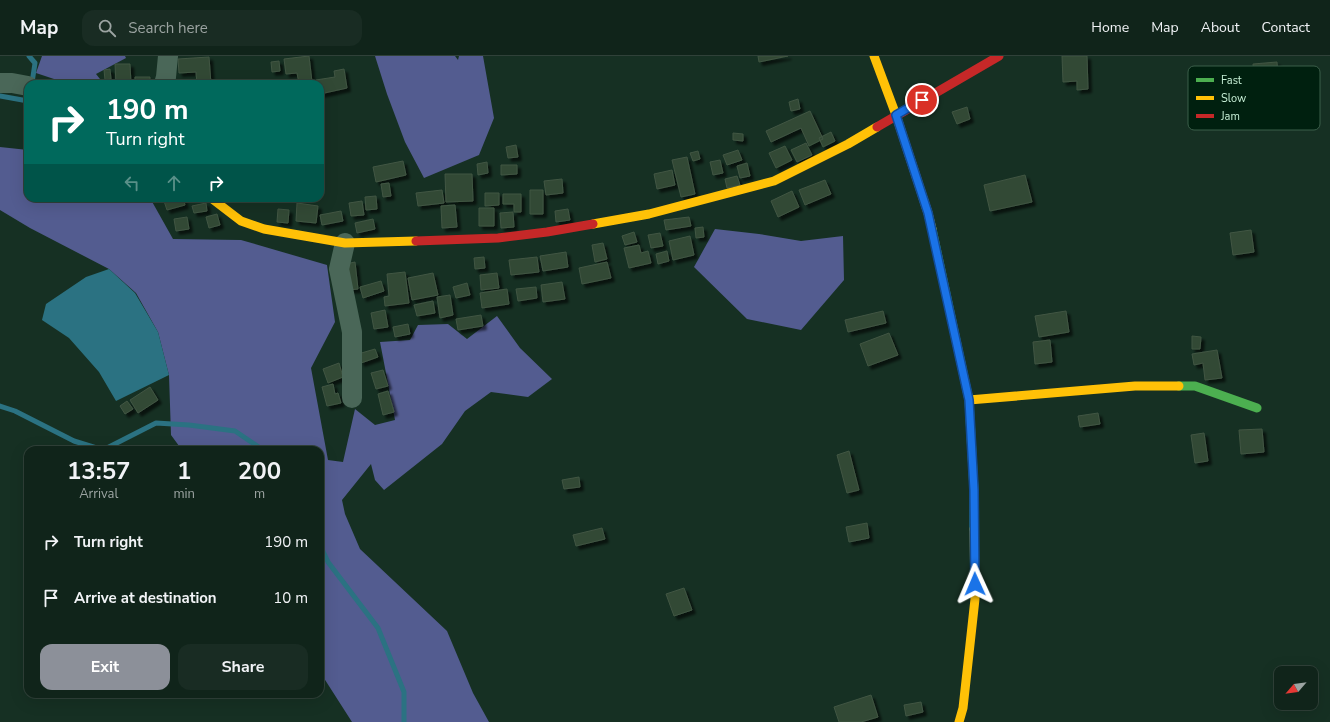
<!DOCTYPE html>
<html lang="en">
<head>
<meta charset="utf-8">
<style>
	:root { --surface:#10241a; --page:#192c23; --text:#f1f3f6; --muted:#9ca4a2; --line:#304139; --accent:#8c9099 }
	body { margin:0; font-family:"Nunito Sans",sans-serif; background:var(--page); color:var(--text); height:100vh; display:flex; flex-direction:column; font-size:15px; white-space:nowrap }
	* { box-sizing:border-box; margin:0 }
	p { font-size:13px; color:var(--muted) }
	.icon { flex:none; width:22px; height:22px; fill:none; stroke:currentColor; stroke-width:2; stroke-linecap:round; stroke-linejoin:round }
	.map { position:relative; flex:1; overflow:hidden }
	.sheet { position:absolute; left:24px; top:390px; width:300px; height:252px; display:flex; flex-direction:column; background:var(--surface); border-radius:12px; box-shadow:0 4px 16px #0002,0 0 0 1px var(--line) }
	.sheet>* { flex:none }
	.guide { position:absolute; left:24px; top:24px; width:300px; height:122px; border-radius:12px; box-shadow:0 4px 16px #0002,0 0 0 1px var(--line); background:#00695c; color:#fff; overflow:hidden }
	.needle { width:26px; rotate:242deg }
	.fabs { position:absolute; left:1274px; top:610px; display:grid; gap:8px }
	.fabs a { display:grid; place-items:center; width:44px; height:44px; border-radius:8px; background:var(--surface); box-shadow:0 4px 16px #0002,0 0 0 1px var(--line); font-size:20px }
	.pin { position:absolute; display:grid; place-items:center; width:34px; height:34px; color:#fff; margin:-17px; border:2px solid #fff; border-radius:50%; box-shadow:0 1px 4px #0007 }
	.me { position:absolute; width:44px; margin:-22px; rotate:359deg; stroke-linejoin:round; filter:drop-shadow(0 0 3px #0008) }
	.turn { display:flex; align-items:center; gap:14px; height:84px; padding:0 16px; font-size:18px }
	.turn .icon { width:52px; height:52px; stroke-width:2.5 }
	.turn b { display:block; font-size:28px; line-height:34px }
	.lanes { display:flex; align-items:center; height:38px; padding:0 16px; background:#0003; justify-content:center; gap:20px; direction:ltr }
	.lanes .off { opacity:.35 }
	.eta { display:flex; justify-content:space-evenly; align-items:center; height:68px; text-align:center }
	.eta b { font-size:24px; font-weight:700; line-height:28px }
	.action { display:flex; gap:8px; margin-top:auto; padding:8px 16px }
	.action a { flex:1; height:46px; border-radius:12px; background:var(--accent); color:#fff; font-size:16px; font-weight:700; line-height:46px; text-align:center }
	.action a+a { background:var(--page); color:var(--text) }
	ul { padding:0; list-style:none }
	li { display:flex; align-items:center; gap:12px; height:56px; padding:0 16px }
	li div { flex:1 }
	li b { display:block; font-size:15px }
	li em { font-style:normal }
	header { display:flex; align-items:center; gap:24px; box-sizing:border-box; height:56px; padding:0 20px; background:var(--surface); border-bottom:1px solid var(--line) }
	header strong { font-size:19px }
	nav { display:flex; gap:22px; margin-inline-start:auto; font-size:14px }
	.search { width:280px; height:36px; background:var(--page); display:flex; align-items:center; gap:10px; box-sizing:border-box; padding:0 14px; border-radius:12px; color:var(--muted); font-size:15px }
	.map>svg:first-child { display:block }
	.forest { fill:#535c90 }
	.water { fill:#2b7282 }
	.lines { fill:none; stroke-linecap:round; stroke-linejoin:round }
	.stream { stroke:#2b7282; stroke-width:5 }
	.building { fill:#334835; stroke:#415643; filter:url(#shadow) }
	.street { stroke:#4a6758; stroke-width:20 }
	.fast { stroke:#4caf50; stroke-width:9 }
	.slow { stroke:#ffc107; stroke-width:9 }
	.jam { stroke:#c62828; stroke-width:9 }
	.route-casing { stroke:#114b97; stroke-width:10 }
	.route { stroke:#1a73e8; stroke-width:7 }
	.key { fill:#00200f; stroke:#3b5e4a; stroke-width:1 }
	.key-label { font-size:11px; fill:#c5eed5 }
</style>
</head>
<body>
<header>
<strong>Map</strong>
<div class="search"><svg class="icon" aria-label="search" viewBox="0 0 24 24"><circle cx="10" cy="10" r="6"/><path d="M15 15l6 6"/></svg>Search here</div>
<nav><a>Home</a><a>Map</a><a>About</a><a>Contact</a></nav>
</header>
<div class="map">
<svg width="1330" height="666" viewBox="0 0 1330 666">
	<defs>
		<filter id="shadow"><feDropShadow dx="3.5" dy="3.5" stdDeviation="1" flood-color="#0009"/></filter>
	</defs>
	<rect width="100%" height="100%" fill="#163023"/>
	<path class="forest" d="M42,0H125L126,2L96,18L104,28H69L36,17Z
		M375,0H455L458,4L459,0H483L494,62L479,99L424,122L405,86L387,38Z
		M0,91L28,94V142H150L173,183L241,184L327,209L335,266L311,312L328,404L343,406L355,353L375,369L395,364L380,286L410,284L418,269L448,268L467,283L497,260L520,292L552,323L528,341L491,336L465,355L442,388L384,434L375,424L371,408L342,444L345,458L360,493L447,575L473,637L489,666H352L320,616V394H182L171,379L169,319L158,276L136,237L109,213L30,172L0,154Z
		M715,173L759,178L801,185L843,180L844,224L801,274L747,263L694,211Z"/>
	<path class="water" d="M109,213L135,237L158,276L169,319L116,345L99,316L69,282L42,264L46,248L86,221Z"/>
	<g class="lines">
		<path class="stream" d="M29,0L35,7L32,27
			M0,40L28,45
			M0,350L15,355L74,385L103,394L156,367L189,369L235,375L263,394
			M320,489L328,506L378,572L404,636V666"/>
	</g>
	<path class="building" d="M309,0L312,26L299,28L297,17L286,18L284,3Z
		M758,0H788L759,6Z
		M1062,0H1087L1088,33L1077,34V25L1063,26Z
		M209,1L211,28H197L196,16L179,17L178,3Z
		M279,5L280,15L272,16L271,6Z
		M1277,6L1278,21L1254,22L1253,8Z
		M115,8H130L131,28H116Z
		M110,13L111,23L105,24L104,14Z
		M344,13L347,32L320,38V28H317L316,24L335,21L334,15Z
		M135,21H150V28H135Z
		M798,43L800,53L791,55L789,46Z
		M967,51L970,63L957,68L952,56Z
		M810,55L823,83L809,90L801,72L771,86L766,75Z
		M831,76L835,85L823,91L819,82Z
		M733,77L743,78V85L733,84Z
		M806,87L812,99L797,106L791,94Z
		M516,89L518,101L508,102L506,91Z
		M785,90L792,104L776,112L769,97Z
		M738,94L742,104L727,109L723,99Z
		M698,95L700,103L693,105L690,97Z
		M687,101L695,138L681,141L672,104Z
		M720,104L723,117L713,119L710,106Z
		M403,105L406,119L376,126L373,111Z
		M487,106L488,117L478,119L477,108Z
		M747,107L750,120L740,122L737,110Z
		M501,109H517V118L501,119Z
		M672,114L675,129L657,133L654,118Z
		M445,118H472L473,145L446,146Z
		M1025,119L1032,146L990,155L984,129Z
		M737,120L740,129L727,132L725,123Z
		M562,123L563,137L546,139L544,125Z
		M825,124L831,138L805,149L799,134Z
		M389,127L391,140L383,141L381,128Z
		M442,134L444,147L418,150L416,137Z
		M530,134H543V158H530Z
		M792,135L799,151L778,161L771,145Z
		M485,137H499V149L485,150Z
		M503,138H521V156H514V148H503Z
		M376,140L377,153L366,154L365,141Z
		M174,142H183L185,149L167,154L164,145Z
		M362,145L364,159L351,160L349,147Z
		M206,147L207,155L194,157L192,150Z
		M297,147L318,150L316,167L296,165Z
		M455,149L457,171L442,172L441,150Z
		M479,152H494V170H479Z
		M278,153L289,154L288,167L277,166Z
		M568,153L570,164L556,166L555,155Z
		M341,155L343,165L322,169L320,159Z
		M513,156L514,171L501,172L500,157Z
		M217,158L220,169L209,172L206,161Z
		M187,161L189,173L176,175L174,163Z
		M689,161L691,170L666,174L664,164Z
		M373,163L375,173L357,177L355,167Z
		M703,171L704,181L696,182L695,172Z
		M1251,174L1254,196L1233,199L1230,177Z
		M634,176L637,186L625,189L622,180Z
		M660,177L663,190L651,192L648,179Z
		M690,180L694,199L673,204L669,185Z
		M603,187L607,203L595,206L592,189Z
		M639,189L641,197L648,195L651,207L629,212L624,192Z
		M667,195L669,205L658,208L656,198Z
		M566,196L568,211L543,215L540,200Z
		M484,201L485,212L475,213L474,202Z
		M537,201L539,216L511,219L509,204Z
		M355,206L358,233L349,234L346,208Z
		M607,206L611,222L582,228L579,212Z
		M405,216L409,247L385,250L384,241L389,240L387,218Z
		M433,217L438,239L412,244L408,222Z
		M497,217L499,232L481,234L480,219Z
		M381,225L384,235L363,242L360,231Z
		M562,226L565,243L543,246L541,229Z
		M467,227L470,239L456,242L453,231Z
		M536,231L537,242L518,245L516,233Z
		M507,233L509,248L482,252L480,237Z
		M450,239L453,259L440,262L437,241Z
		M433,245L435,257L417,260L414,249Z
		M385,254L388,271L374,273L371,257Z
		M883,255L886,267L848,276L845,264Z
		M1066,255L1069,276L1039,281L1035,260Z
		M481,259L483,270L458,274L456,263Z
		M408,268L410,278L395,281L393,271Z
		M889,277L898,299L868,310L860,288Z
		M1192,280L1201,281L1200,293H1192Z
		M1050,284L1052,306L1035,308L1033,286Z
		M375,293L378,301L361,307L358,298Z
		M1217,294L1222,322L1205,324L1203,307L1194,309L1192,298Z
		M339,307L343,321L328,327L323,313Z
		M383,314L388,330L376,333L371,317Z
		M333,328L335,338L338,337L341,347L327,350L322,331Z
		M150,331L158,344L138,357L130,344Z
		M388,335L394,356L383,359L378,338Z
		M127,345L133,353L125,358L120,350Z
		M1098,357L1100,368L1080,371L1078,360Z
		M1262,373L1264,396L1241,398L1239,374Z
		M1204,377L1208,405L1195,407L1191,379Z
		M849,395L859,434L847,437L837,399Z
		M579,421L580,431L564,433L562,424Z
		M867,467L869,482L849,486L846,471Z
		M602,472L605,483L576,490L573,479Z
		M684,532L692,554L674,560L666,538Z
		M871,639L878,661L861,666H839L834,651Z
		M921,646L923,656L906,660L904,649Z"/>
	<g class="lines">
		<path class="street" d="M0,27H12L28,30
			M164,28L166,21L168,0
			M345,187L339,213L352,276V342"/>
		<path class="fast" d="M932,173L969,344L974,434V473
			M1179,330H1195L1257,352"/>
		<path class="slow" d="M874,0L896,59L928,157L932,173
			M211,142L241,165L264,173L345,187L416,185
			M593,168L649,158L774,125L848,88L877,71
			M969,344L1135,330H1179
			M959,666L963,652L975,543L974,473"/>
		<path class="jam" d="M877,71L999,0
			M416,185L498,182L547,176L593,168"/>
	</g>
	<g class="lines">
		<g class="route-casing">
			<path id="route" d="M922,44L896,59L928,157L969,344L974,434L975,528"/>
		</g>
		<use href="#route" class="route"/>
	</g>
	<rect x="1188" y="10" width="132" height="64" rx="6" class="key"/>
	<rect x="1196" y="22" width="18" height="4" fill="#4caf50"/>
	<rect x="1196" y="40" width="18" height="4" fill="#ffc107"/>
	<rect x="1196" y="58" width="18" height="4" fill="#c62828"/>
	<g class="key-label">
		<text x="1221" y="28">Fast</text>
		<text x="1221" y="46">Slow</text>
		<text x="1221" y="64">Jam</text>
	</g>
</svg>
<div class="fabs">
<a><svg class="needle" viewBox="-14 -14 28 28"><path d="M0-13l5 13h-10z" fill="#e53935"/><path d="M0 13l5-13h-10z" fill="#9ca4a2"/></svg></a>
</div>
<div class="pin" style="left:922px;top:44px;background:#d93025"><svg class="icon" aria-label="arrive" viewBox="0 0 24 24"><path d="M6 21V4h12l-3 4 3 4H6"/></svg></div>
<svg class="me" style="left:975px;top:528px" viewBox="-20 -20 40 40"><path d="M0-17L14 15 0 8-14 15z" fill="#1a73e8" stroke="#fff" stroke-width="4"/></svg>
<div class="guide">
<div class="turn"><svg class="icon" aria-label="right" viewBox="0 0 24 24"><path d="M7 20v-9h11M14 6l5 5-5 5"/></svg><div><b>190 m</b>Turn right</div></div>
<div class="lanes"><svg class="icon off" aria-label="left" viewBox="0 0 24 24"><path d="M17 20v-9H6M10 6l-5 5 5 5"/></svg><svg class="icon off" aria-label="ahead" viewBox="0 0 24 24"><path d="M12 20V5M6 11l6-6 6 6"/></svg><svg class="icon" aria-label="right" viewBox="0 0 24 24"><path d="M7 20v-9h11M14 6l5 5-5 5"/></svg></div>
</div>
<section class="sheet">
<div class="eta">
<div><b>13:57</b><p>Arrival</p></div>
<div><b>1</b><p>min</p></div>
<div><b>200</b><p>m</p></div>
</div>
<ul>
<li><svg class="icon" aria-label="right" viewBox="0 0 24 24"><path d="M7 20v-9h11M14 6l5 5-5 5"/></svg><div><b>Turn right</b></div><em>190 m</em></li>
<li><svg class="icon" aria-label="arrive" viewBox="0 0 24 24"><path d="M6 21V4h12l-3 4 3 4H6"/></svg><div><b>Arrive at destination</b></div><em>10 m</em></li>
</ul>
<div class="action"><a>Exit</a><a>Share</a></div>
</section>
</div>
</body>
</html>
